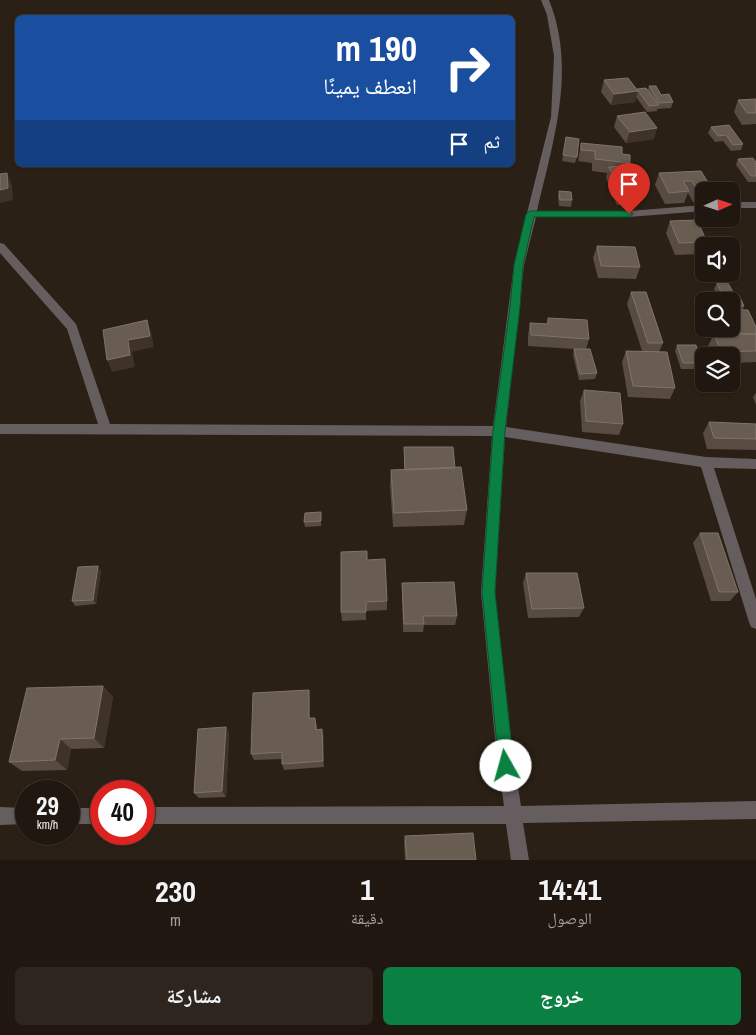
<!DOCTYPE html>
<html lang="ar">
<head>
<meta charset="utf-8">
<style>
	:root { --surface:#201810; --page:#2d251e; --text:#f1f3f6; --muted:#a2a09f; --line:#3d3730; --accent:#0b8043 }
	body { margin:0; font-family:"Archivo Narrow","Noto Naskh Arabic",sans-serif; background:var(--page); color:var(--text); direction:rtl; height:100vh; display:flex; flex-direction:column; font-size:19px; white-space:nowrap }
	* { box-sizing:border-box; margin:0 }
	p { font-size:16px; color:var(--muted) }
	.icon { flex:none; width:28px; height:28px; fill:none; stroke:currentColor; stroke-width:2; stroke-linecap:round; stroke-linejoin:round }
	.map { position:relative; height:860px; overflow:hidden; direction:ltr }
	.details { display:flex; flex-direction:column; background:var(--surface); flex:1 }
	.details>* { flex:none }
	.top-card { position:absolute; left:15px; top:15px; width:500px; height:152px; border-radius:8px; box-shadow:0 1px 4px #0004,0 0 0 1px var(--line); direction:rtl; background:#1a4fa0; color:#fff; overflow:hidden }
	.needle { width:32px; rotate:87deg }
	.fabs { position:absolute; left:695px; top:182px; display:grid; gap:10px }
	.fabs a { display:grid; place-items:center; width:45px; height:45px; border-radius:8px; background:var(--surface); box-shadow:0 1px 4px #0004,0 0 0 1px var(--line); font-size:25px }
	.speed { position:absolute; left:15px; top:780px; display:flex; gap:10px; font-size:25px; font-weight:700; text-align:center }
	.speed>* { display:grid; place-content:center; width:65px; height:65px; border-radius:50%; background:var(--surface); box-shadow:0 1px 4px #0004,0 0 0 1px var(--line); line-height:1 }
	.speed small { font-size:12px; font-weight:400 }
	.speed .limit { border:8px solid #d22; background:#fff; color:#111 }
	.pin { position:absolute; display:grid; place-items:center; width:42px; height:42px; color:#fff; margin:-51px -21px; border-radius:50% 50% 50% 0; rotate:-45deg; box-shadow:0 0 5px #0007 }
	.pin .icon { rotate:45deg }
	.me { position:absolute; width:55px; margin:-28px; rotate:353deg; stroke-linejoin:round; filter:drop-shadow(0 0 4px #0008) }
	.turn { display:flex; align-items:center; gap:18px; height:105px; padding:0 15px; font-size:22px }
	.turn .icon { width:65px; height:65px; stroke-width:2.5 }
	.turn b { display:block; font-size:35px; line-height:42px }
	.then { display:flex; align-items:center; height:48px; padding:0 15px; background:#0003; gap:10px; font-size:19px }
	.eta { display:flex; justify-content:space-evenly; align-items:center; height:85px; text-align:center }
	.eta b { font-size:30px; font-weight:800; line-height:35px }
	.action { display:flex; gap:10px; margin-top:auto; padding:10px 15px }
	.action a { flex:1; height:58px; border-radius:8px; background:var(--accent); color:#fff; font-size:20px; font-weight:800; line-height:58px; text-align:center }
	.action a+a { background:var(--page); color:var(--text) }
	.map>svg:first-child { display:block }
	.lines { fill:none; stroke-linecap:round; stroke-linejoin:round }
	.minor { fill:#665d5f; fill-rule:evenodd }
	.wall { fill:#584b41 }
	.shaded-wall { fill:#3f3328 }
	.building { fill:#695d52; stroke:#7f746a }
	.route { fill:#0b8043; stroke:#07532c }
</style>
</head>
<body>
<div class="map">
<svg width="756" height="860" viewBox="0 0 756 860">
	<rect width="100%" height="100%" fill="#2b2015"/>
	<g class="lines">
		<path class="minor" d="M541,0H549C577,69 553,142 537,211H629L704,205V211L629,217H536L524,265L506,427L706,457L756,459V469L714,468L756,599V629L751,627L749,622L701,467L505,437L495,592L512,749L521,806L756,801V819L523,823L529,860H511L506,824H144V807L504,806L496,749L481,592L492,436L0,434V424H98L67,329L0,253V243L4,244L76,324L110,424L493,426L514,265L551,117L554,56L547,15Z
			M731,202H756V208H731Z
			M0,807L26,808V824L0,825Z
			M69,808H101V824H69Z"/>
	</g>
	<path class="wall" d="M604,80L637,89L648,90L649,86L661,95L673,102L671,108L657,109V111L647,112L636,97L635,102L611,105L601,92Z
		M756,99V124L742,125L734,112L738,100Z
		M617,116L657,128L654,139L626,143L614,127Z
		M711,127L743,144L741,150L731,151L723,141L715,142L708,133Z
		M566,137L577,157L575,163L562,161Z
		M581,143L622,154L630,163L629,166L642,192L639,204L617,205L606,178L607,173L592,171V163L578,161Z
		M738,159L756,162V182H748L736,165Z
		M701,171L712,189L711,191H704V201L693,202L688,193L684,203L665,204L655,185L659,173Z
		M559,191L572,200L571,207L559,206L558,197Z
		M670,221L707,242L705,246H704V249L702,254L675,255L666,233Z
		M597,246L640,267L636,279L598,278L593,258Z
		M717,283L733,292L731,295L744,306L743,310L756,327V362L731,363V356H712L708,346L714,334H736L731,324V301H725L727,298H718L714,289Z
		M631,292L663,343L659,352L675,388L670,399L628,397L622,362L626,351H642L627,304Z
		M548,318L589,339L586,349L597,373L595,379L579,380L573,355L574,349L528,346V335L530,323L547,324Z
		M677,345L702,363L699,369H681L675,351Z
		M584,390L623,424L619,435L582,432L580,401Z
		M756,393V405L753,397Z
		M709,422L756,424V450L707,449L703,433Z
		M404,447L455,468L467,510L464,525L393,527L390,486L391,470H404Z
		M321,512V526L305,527L304,522Z
		M700,533L738,592L730,601H711L693,543Z
		M367,560L387,601V610L366,611V620L342,621L341,612Z
		M101,570L96,604L75,606L72,601Z
		M526,573L584,608L579,617L528,618L523,583Z
		M402,583L457,616L455,625H424L423,632H403L402,592Z
		M103,686L113,697L104,748L71,749L67,770L22,771L9,762Z
		M310,698V718L317,725V730L324,736V767L284,770L282,764V759L254,760L251,754Z
		M226,727L229,734L226,797L199,798L194,793Z
		M405,836L476,860H405L404,843Z"/>
	<path class="shaded-wall" d="M638,91L635,102L611,105L614,94Z
		M657,128L654,139L626,143L630,132Z
		M7,173L12,185L13,200L0,203V190Z
		M147,320L151,332L154,347L132,352L135,367L112,372L107,360Z
		M98,566L101,570L96,604L93,600Z
		M103,686L113,697L104,748L94,738Z
		M309,690L310,698V725L309,718Z
		M226,727L229,734L226,797L222,791Z
		M322,729L324,736V767L323,761Z
		M60,739L71,749L67,770L55,760Z"/>
	<path class="building" d="M628,78L638,91L614,94L604,80Z
		M649,86H656L661,95L669,94L673,102L659,103Z
		M646,88L659,105L649,106L637,89Z
		M756,99V113H747L738,100Z
		M645,112L657,128L630,132L617,116Z
		M729,125L743,144L733,145L726,135L718,136L711,127Z
		M566,137L579,139L577,157L563,155Z
		M581,143L622,147V154L630,155V163L595,159V151L581,150Z
		M753,158L756,162V176H751L738,159Z
		M631,166L642,192L620,193L609,167Z
		M701,171L712,189L697,190L692,181H683L689,191L669,193L659,173Z
		M7,173L8,188L0,190V174Z
		M559,191L571,192L572,200H560Z
		M697,220L707,242L679,243L670,221Z
		M597,246L635,247L640,267L601,266Z
		M717,283H728L733,292H721Z
		M631,292H646L663,343H648Z
		M739,295L744,306L733,307L731,301L728,296Z
		M731,310H748L756,327V334H741Z
		M548,318L587,320L589,339L531,335L530,323L548,324Z
		M147,320L150,336L128,340L130,355L107,360L103,330Z
		M714,334H756V351L721,352Z
		M677,345H696L702,363H683Z
		M574,349H590L597,373L580,374Z
		M626,351L667,352L675,388L633,386Z
		M584,390L620,393L623,424L586,421Z
		M709,422L756,424V439L714,438Z
		M404,447H453L455,468L405,470Z
		M461,467L467,510L394,513L391,470Z
		M321,512V521L304,522L305,513Z
		M700,533H718L738,592H719Z
		M367,551V560L385,559L387,601L366,602V612H341V552Z
		M98,566L93,600L72,601L78,567Z
		M526,573H577L584,608L532,609Z
		M454,582L457,616H423L424,624H404L402,583Z
		M103,686L94,738L60,739L55,760L9,762L27,688Z
		M309,690V718H315L316,730L322,729L323,761L282,764V752L251,754L253,693Z
		M226,727L222,791L194,793L198,729Z
		M473,833L476,860H407L405,836Z"/>
	<path class="route" d="M530,211H629L633,214L629,217H534L523,265L520,307L505,431L495,592L514,766L512,771L506,773L501,771L499,766L482,592L493,431L510,307L514,265L526,214Z"/>
</svg>
<div class="fabs">
<a><svg class="needle" viewBox="-14 -14 28 28"><path d="M0-13l5 13h-10z" fill="#e53935"/><path d="M0 13l5-13h-10z" fill="#a2a09f"/></svg></a>
<a><svg class="icon" aria-label="sound" viewBox="0 0 24 24"><path d="M4 9h4l5-4v14l-5-4H4zM17 9q2 3 0 6"/></svg></a>
<a><svg class="icon" aria-label="search" viewBox="0 0 24 24"><circle cx="10" cy="10" r="6"/><path d="M15 15l6 6"/></svg></a>
<a><svg class="icon" aria-label="layers" viewBox="0 0 24 24"><path d="M12 4l9 5-9 5-9-5zM3 14l9 5 9-5"/></svg></a>
</div>
<div class="speed"><div>29<small>km/h</small></div><div class="limit">40</div></div>
<div class="pin" style="left:629px;top:214px;background:#d93025"><svg class="icon" aria-label="arrive" viewBox="0 0 24 24"><path d="M6 21V4h12l-3 4 3 4H6"/></svg></div>
<svg class="me" style="left:506px;top:766px" viewBox="-20 -20 40 40"><circle r="19" fill="#fff"/><path d="M0-13L10 11 0 6-10 11z" fill="#0b8043"/></svg>
<div class="top-card">
<div class="turn"><svg class="icon" aria-label="right" viewBox="0 0 24 24"><path d="M7 20v-9h11M14 6l5 5-5 5"/></svg><div><b>190 m</b>انعطف يمينًا</div></div>
<div class="then">ثم<svg class="icon" aria-label="arrive" viewBox="0 0 24 24"><path d="M6 21V4h12l-3 4 3 4H6"/></svg></div>
</div>
</div>
<section class="details">
<div class="eta">
<div><b>14:41</b><p>الوصول</p></div>
<div><b>1</b><p>دقيقة</p></div>
<div><b>230</b><p>m</p></div>
</div>
<div class="action"><a>خروج</a><a>مشاركة</a></div>
</section>
</body>
</html>
